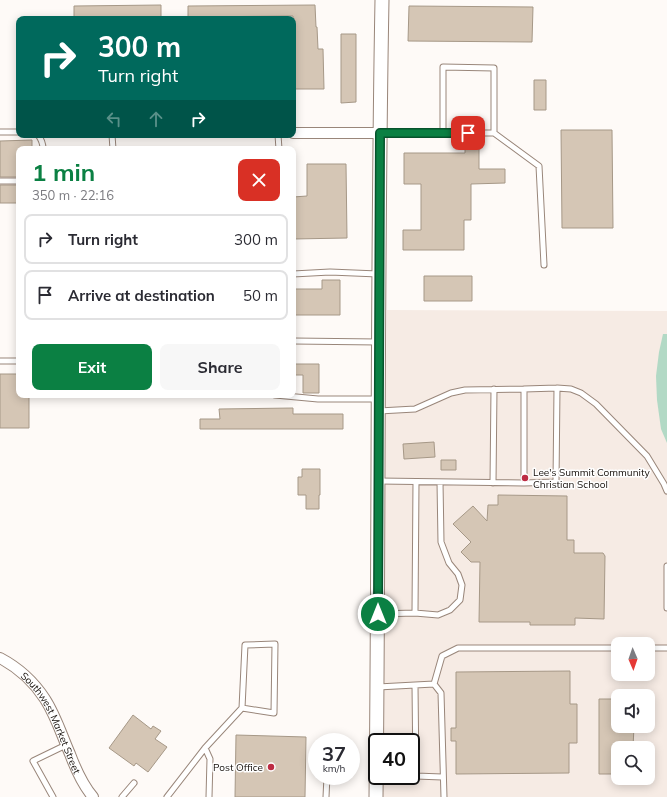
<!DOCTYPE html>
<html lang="en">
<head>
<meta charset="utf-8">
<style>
	:root { --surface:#fff; --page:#f7f7f7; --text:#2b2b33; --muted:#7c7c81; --line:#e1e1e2; --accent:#0b8043 }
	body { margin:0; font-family:Mulish,sans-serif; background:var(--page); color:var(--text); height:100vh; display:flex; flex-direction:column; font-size:15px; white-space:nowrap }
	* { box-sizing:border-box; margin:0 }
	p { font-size:13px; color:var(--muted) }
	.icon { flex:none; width:22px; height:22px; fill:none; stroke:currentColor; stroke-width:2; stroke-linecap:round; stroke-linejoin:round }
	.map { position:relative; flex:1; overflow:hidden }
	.panel { position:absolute; left:16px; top:146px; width:280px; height:252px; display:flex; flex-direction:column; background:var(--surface); border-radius:8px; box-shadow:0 2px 10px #0003 }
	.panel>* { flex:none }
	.banner { position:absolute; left:16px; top:16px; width:280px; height:122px; border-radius:8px; box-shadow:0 2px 10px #0003; background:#00695c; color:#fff; overflow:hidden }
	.needle { width:26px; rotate:178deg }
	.fabs { position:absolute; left:611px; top:637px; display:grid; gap:8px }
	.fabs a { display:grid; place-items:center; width:44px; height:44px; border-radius:8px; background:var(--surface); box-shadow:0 2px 10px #0003; font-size:20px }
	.speed { position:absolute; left:308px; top:733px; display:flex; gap:8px; font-size:20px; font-weight:700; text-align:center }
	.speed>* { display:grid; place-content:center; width:52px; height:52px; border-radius:50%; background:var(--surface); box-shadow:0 2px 10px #0003; line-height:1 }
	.speed small { font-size:10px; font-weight:400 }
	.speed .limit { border:2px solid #111; border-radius:6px; background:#fff; color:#111 }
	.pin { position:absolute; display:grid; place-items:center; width:34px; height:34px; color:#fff; margin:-17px; border-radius:8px; box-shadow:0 2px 6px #0006 }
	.me { position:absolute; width:44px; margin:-22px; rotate:0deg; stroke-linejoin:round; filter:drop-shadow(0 0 3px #0008) }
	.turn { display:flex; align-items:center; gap:14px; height:84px; padding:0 16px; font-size:18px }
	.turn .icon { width:52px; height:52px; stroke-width:2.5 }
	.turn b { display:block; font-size:28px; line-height:34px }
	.lanes { display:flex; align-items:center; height:38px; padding:0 16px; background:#0003; justify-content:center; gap:20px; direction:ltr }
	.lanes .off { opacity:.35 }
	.round { display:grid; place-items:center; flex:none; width:42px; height:42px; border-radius:8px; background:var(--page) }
	.overview { display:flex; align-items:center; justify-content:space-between; height:68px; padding:0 16px }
	h1 { font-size:24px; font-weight:700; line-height:30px; color:var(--accent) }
	.primary-button { display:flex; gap:8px; margin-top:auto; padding:8px 16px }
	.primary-button a { flex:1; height:46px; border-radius:8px; background:var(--accent); color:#fff; font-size:16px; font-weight:700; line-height:46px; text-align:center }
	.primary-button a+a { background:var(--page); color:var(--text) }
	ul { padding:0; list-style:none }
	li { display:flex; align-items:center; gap:12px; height:50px; margin:0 8px 6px; padding:0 8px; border:2px solid var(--line); border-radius:8px }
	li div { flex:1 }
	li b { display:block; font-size:15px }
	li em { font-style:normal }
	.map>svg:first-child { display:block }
	.built { fill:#f6ebe4; fill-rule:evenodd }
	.green { fill:#b2d9c5 }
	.building { fill:#d5c6b5; stroke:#a69887 }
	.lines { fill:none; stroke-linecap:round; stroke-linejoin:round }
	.service-casing { stroke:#99867a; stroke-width:7 }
	.minor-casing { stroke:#99867a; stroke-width:12 }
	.tertiary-casing { stroke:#99867a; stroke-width:15 }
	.service { stroke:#fff; stroke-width:5 }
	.minor { stroke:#fff; stroke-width:10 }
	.tertiary { stroke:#fff; stroke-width:13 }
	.route-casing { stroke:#07532c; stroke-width:10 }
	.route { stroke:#0b8043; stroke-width:7 }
	.poi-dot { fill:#bd2c43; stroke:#fff; stroke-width:1.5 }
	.labels { text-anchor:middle; stroke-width:3; stroke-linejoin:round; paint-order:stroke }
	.poi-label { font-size:10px; fill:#140e09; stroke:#fff; text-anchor:start }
	.street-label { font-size:10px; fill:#140e09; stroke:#fff }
</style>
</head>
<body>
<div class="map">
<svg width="667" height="797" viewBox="0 0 667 797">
	<rect width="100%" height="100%" fill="#fefaf7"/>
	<path class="built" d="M387,310L667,311V797H377V776H411V742H378ZM618,644H648V674H618ZM618,696H648V726H618ZM618,748H648V778H618Z"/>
	<path class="green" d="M663,334H667V443L661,429L657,400L656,376L659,352Z"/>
	<path class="building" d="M161,5V19H74V6Z
		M315,5L316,27H317L318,49H323L324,89H293V16L188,17V6Z
		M409,6L533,7L532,42L408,41Z
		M341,34H356V102L341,103Z
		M534,80H546V110H534Z
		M561,130H612L613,228H562Z
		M32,140V149H19V177H0V141Z
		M465,143H479V169H505V183L471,184V220H464V250H403V230H421V184H404V153H465Z
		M307,164H346L347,238L293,239V197L307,196Z
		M0,185H19V203H0Z
		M424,276H472V301H424Z
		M322,280H340V315H293V289H322Z
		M293,364H319V393H303V375H293Z
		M0,374H19V395H29V428H0Z
		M293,408V414H343V429H200V419H220L219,409Z
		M434,442L435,457L404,459L403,444Z
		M441,460H456V470H441Z
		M302,469H320V495H319V509H306V495H298V477H302Z
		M498,495L567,496V540H574V553H603L605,556L604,619L575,618V625H530V622H479L480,562H471L461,552L471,542L453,524L473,506L487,521L488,505H498Z
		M570,671V704H577V743H569V773L456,774V741H451V728H456V672Z
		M599,699H612V726H634L633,748H612V774H599Z
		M133,715L151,729L153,726L161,731L155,739L167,747L148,772L136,763L134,766L109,748Z
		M236,735L306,737L305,797H235Z"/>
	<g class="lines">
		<g class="service-casing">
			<path id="service" d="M0,132H19
				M381,133H494L539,166L544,265
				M443,133V67L494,68V133
				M38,135C42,140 43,143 43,149
				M112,135L113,149
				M278,135L279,149
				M0,181H19
				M293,274L330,272L378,274
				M293,341L378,342
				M0,361H19
				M557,388L571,389L581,393L596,404L647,456L664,484L667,491
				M275,395L318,399H378
				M379,411L415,409L451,393L465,390L524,389V483
				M379,481L524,483L556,482L557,388L524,389
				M493,483L494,389
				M667,566V608
				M415,613L416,482
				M378,614L415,613L438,615L450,610L460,600L462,585L458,574L449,563L441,542L440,482
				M648,648H667
				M434,684L442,656L458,648H618
				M434,684L441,693L444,797
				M415,685L434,684
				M378,687L415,685L416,776L442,777
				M205,748L210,759L209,797
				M53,797L33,761L66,745
				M122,797L134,783
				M167,797L205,748L242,708L245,645L275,644L274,713L242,708
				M326,797L327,776"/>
		</g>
		<g class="minor-casing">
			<g id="minor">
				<path d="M293,133H380"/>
				<path id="s1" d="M0,658C17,667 34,682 45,699C56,716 62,736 70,754C76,770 82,784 93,797"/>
			</g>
		</g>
		<g class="tertiary-casing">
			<path id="tertiary" d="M376,797C379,531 377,266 382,0"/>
		</g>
		<use href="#service" class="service"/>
		<use href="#minor" class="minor"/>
		<use href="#tertiary" class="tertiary"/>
	</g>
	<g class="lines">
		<g class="route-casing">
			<path id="route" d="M378,614L380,133H468"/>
		</g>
		<use href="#route" class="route"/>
	</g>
	<g class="poi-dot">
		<circle cx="525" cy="478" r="4"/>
		<circle cx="271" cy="767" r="4"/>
	</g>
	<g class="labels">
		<g class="poi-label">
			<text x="533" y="476">Lee's Summit Community<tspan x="533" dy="12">Christian School</tspan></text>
			<text x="263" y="771" text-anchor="end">Post Office</text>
		</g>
		<g class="street-label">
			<text dy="4" stroke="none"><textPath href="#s1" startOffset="85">Southwest Market Street</textPath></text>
		</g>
	</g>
</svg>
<div class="fabs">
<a><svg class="needle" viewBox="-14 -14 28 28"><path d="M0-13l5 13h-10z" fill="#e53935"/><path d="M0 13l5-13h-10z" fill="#7c7c81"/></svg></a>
<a><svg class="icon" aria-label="sound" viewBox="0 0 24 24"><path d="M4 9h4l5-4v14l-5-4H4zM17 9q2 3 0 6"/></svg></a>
<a><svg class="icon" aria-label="search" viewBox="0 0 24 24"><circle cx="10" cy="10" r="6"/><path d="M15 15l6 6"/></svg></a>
</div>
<div class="speed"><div>37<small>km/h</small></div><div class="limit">40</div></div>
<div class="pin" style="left:468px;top:133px;background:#d93025"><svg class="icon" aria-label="arrive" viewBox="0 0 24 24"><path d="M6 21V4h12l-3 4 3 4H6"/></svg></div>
<svg class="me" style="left:378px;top:614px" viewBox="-20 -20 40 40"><circle r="17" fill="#0b8043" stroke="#fff" stroke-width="3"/><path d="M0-11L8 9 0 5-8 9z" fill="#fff"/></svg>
<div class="banner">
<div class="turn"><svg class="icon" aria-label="right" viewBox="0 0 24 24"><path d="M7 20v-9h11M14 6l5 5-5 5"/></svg><div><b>300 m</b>Turn right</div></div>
<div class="lanes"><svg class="icon off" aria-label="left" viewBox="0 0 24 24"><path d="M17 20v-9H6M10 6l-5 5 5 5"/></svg><svg class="icon off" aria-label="ahead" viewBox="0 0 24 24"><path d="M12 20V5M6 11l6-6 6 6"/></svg><svg class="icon" aria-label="right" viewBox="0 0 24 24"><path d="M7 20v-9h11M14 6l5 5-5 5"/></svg></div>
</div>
<section class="panel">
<div class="overview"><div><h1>1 min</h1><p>350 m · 22:16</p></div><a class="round" style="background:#d93025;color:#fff"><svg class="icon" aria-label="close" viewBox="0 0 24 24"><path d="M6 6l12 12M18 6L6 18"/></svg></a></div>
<ul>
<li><svg class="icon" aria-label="right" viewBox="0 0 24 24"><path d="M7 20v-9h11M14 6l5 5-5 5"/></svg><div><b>Turn right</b></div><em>300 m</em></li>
<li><svg class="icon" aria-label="arrive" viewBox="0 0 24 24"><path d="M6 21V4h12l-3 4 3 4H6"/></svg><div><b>Arrive at destination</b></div><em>50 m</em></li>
</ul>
<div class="primary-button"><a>Exit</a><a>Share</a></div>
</section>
</div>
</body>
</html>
